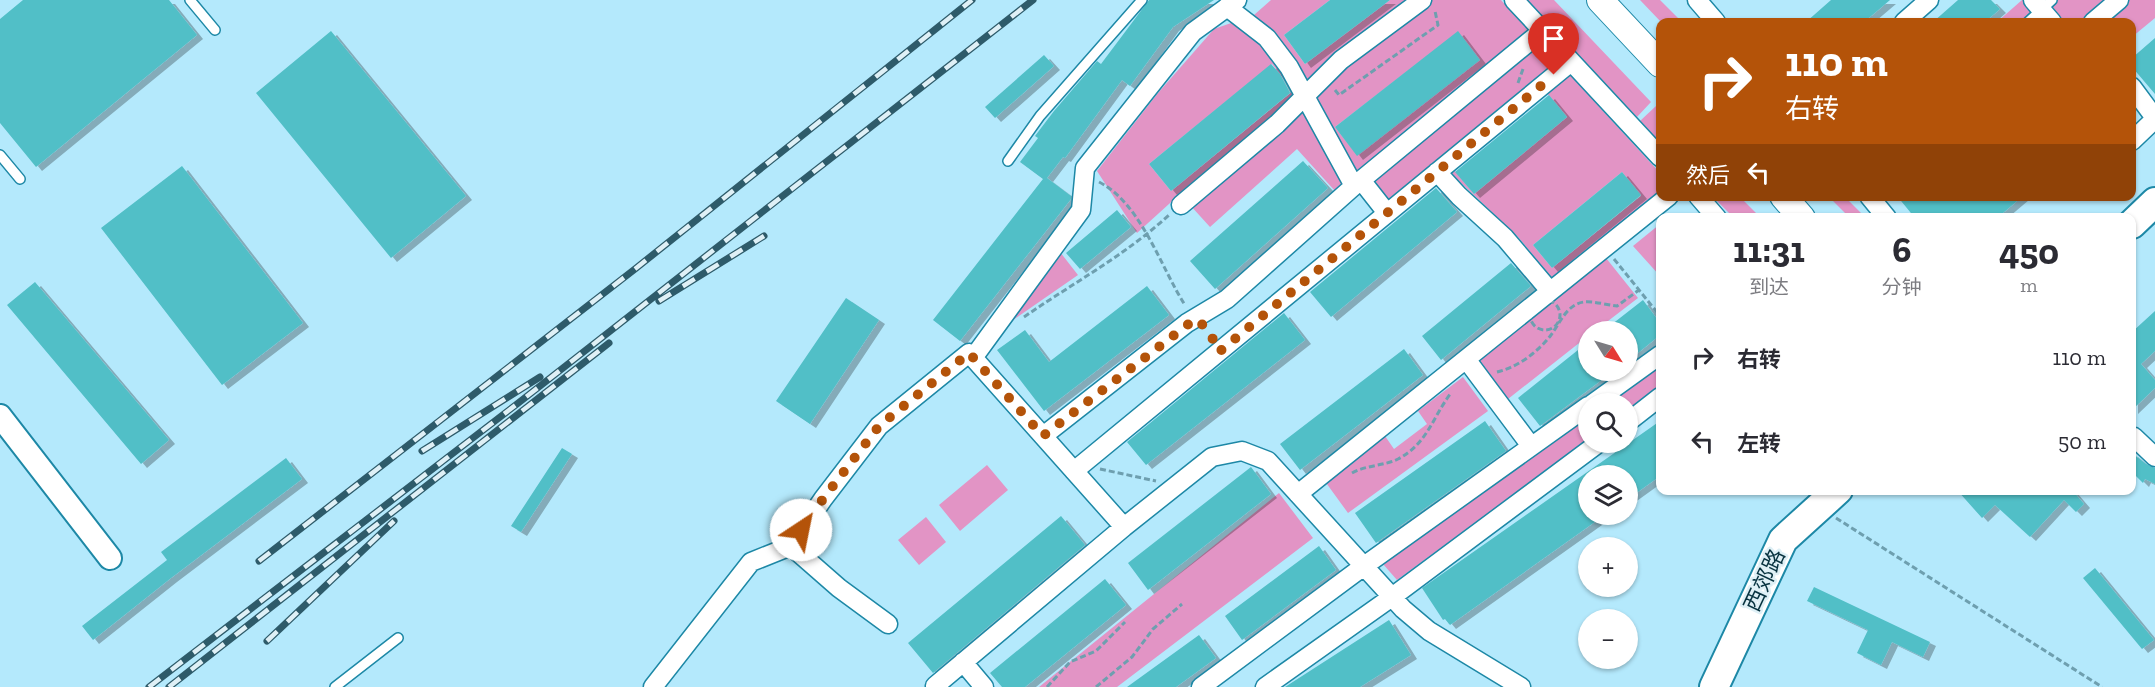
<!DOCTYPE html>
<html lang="zh">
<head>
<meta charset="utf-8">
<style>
	:root { --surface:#fff; --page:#f7f7f7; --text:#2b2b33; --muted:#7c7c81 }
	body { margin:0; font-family:"Zilla Slab","Noto Sans SC",serif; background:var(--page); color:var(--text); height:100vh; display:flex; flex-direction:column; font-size:22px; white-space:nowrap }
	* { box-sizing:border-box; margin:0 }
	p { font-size:20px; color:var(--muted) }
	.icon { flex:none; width:33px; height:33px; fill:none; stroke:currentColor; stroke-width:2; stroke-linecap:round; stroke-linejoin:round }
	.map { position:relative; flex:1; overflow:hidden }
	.side { position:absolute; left:1656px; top:213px; width:480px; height:282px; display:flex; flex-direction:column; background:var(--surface); border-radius:12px; box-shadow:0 2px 4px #0004 }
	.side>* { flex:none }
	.guide { position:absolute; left:1656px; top:18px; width:480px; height:183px; border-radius:12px; box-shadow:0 2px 4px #0004; background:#b45309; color:#fff; overflow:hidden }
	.needle { width:39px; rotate:127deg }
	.tools { position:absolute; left:1578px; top:321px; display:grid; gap:12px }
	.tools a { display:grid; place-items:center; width:60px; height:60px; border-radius:50%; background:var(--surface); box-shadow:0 2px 4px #0004; font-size:30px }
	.pin { position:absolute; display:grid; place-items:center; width:51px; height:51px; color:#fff; margin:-62px -26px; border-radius:50% 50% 50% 0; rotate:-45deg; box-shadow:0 0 6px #0007 }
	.pin .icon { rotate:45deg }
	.me { position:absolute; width:66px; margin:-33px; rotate:34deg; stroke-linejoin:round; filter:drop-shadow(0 0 4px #0008) }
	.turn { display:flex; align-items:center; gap:21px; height:126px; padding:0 30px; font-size:27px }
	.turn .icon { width:78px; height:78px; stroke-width:2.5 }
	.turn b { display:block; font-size:42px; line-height:51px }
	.then { display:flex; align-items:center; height:57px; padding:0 30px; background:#0003; gap:12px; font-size:22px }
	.eta { display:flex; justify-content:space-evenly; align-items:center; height:102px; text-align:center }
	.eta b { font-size:36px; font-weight:700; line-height:42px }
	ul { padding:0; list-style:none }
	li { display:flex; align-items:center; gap:18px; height:84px; padding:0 30px }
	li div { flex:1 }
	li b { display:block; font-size:22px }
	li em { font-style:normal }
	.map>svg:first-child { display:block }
	.green { fill:#e294c5; fill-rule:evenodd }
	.building { fill:#51bfc7; filter:url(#shadow) }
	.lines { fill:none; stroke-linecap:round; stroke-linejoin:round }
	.service-casing { stroke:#1d88a6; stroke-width:12 }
	.minor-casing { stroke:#1d88a6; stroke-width:21 }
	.tertiary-casing { stroke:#1d88a6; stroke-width:26 }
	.secondary-casing { stroke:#1d88a6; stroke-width:28 }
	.primary-casing { stroke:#1d88a6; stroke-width:32 }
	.path { stroke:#6e9faf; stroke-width:3; stroke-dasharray:6 3; stroke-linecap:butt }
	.service { stroke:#fff; stroke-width:9 }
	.minor { stroke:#fff; stroke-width:18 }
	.tertiary { stroke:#fff; stroke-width:22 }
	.secondary { stroke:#fff; stroke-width:26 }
	.primary { stroke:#fff; stroke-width:28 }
	.rail-casing { stroke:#2e5b6a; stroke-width:7 }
	.rail { stroke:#dff0f6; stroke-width:4.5; stroke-dasharray:14; stroke-linecap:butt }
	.route { stroke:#b45309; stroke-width:10; stroke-dasharray:0 18 }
	.labels { text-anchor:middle; stroke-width:5; stroke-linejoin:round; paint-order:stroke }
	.street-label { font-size:22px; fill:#083340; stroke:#dff0f6 }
</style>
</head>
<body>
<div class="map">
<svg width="2155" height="687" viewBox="0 0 2155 687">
	<defs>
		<filter id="shadow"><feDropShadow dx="6" dy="4" stdDeviation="0" flood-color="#0004"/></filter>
	</defs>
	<rect width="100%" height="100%" fill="#b4e9fc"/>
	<path class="green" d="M1271,0H1330L1284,35L1305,64L1390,0H1501L1660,173V190L1553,279L1518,237L1437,160L1387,203L1356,170L1335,191L1297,149L1210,227L1180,194L1137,233L1097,171L1158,93L1214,29L1254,15ZM1458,32L1357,155L1335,127ZM1272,64L1293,91L1171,191L1149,164ZM1546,92L1567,117L1474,194L1454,170ZM1622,172L1641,196L1552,268L1533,245Z
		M1525,0H1554L1651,102L1637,117Z
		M1640,0H1660L1682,22H1661Z
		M2022,0H2155V18L2132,37V22H1997Z
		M1656,106L1660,111V142L1640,121Z
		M1713,197H1740L1760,217H1733Z
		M1829,197H1845L1865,217H1849Z
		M1660,224V276L1633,246Z
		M1060,252L1078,275L1003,327Z
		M1606,258L1638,298L1595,331L1588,332V336L1508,399L1475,362Z
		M1660,366V388L1628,412V404H1607Z
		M1463,377L1488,411L1348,513L1324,480L1385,436L1394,449L1427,424L1418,411Z
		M1588,417V440L1397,580L1383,564Z
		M987,465L1008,490L960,531L939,505Z
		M1279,493L1313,538L1117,687H1039Z
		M926,517L946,542L919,565L898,540Z"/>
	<path class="building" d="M23,0H169L197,35L36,167L0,123V19Z
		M1149,0H1214L1173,27L1130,86L1122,80L1065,158L1063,157L1047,178L1071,196V199L960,341L933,320L1043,179L1020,162L1038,138L1035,136L1054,111L1097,61L1101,64Z
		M1330,0H1390L1305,64L1284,35Z
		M1831,0H1890L1864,22H1806Z
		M1958,0H1991L2000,9L1985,22H1933Z
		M331,31L466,196L391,258L256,93Z
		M1458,31L1480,60L1357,156L1335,127Z
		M2155,38V94L2132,67V58Z
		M1044,55L1054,66L995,118L985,107Z
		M1271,64L1280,74L1290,93L1171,191L1149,164Z
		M1549,95L1567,117L1474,194L1455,172Z
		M1303,161L1328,188L1215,289L1190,261Z
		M182,166L303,323L222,385L101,228Z
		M1622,172L1641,195L1552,268L1533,245Z
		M1436,188L1457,212L1331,317L1310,292Z
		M1897,196H2023L1997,218H1915Z
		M1117,210L1131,227L1080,269L1066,253Z
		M1511,263L1531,286L1441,360L1422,336Z
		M35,282L169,440L141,464L7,305Z
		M1147,286L1169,315L1044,411L997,350L1025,330L1049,362Z
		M846,298L879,320L810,424L776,401Z
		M1643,300L1660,323V335L1628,361V332H1602Z
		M2155,311V351L2141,364L2155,380V388L2132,410V332Z
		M1284,313L1305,340L1146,465L1127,442Z
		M1588,342V370H1615L1540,426L1518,398Z
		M1404,349L1423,375L1300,470L1280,444Z
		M1485,421L1506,451L1376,543L1355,513Z
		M1660,421V476L1628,499V476H1588V514H1606L1450,625L1445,619L1443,620L1422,588Z
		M562,448L572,454L521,532L511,526Z
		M2132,453L2146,464L2155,468V484L2145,479L2143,483L2132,472Z
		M286,458L302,479L171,578L93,640L82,626L167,560L161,552Z
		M1251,467L1271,494L1148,590L1128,563Z
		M1957,490H2072L2084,504L2076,512L2064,500L2030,537L1995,505L1982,518Z
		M1061,516L1085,545L933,673L908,643Z
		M1319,546L1336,570L1242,640L1225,616Z
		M2095,568L2154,640L2142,649L2083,578Z
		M1105,579L1126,605L1025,687H1002L990,673Z
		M1814,587L1930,642L1923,657L1892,642L1881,665L1857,653L1868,630L1807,601Z
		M1389,620L1411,655L1360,687H1285Z
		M1199,635L1216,658L1176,687H1127Z"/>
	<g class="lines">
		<g class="service-casing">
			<path id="service" d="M190,0L215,30
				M2028,22L2052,0
				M0,155L20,179
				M1008,161L1040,116L1142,0
				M335,687L398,638"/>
		</g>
		<g class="minor-casing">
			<path id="minor" d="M1514,0L1660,157
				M1697,0L1716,22
				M2033,0L2052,22
				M1227,7L1267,38L1289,67L1354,186
				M1904,22L1929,0
				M2093,22L2119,0
				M2132,87L2155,118
				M2132,141L2155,119
				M1437,172L1459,196L1505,238L1550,291
				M1361,180L1387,213
				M1698,196L1717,218
				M1869,196L1887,218
				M1181,205L1277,124L1341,60L1422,0
				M973,358L1081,210L1085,168L1193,32L1237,0
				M1466,359L1531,446
				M1592,404L1660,355
				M1628,422L1660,397
				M1043,436L1187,323L1227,299L1354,186L1542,31
				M2132,438L2134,437L2155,457
				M1074,471L1571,62
				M1298,494L1669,196
				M888,624L839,588L791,546L823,499L879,426L969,353L1124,527L1212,457L1242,451L1268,461L1403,609L1429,631L1521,687
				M963,662L984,687
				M935,686L1124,527
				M653,687L751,562L791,546
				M1201,687L1364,566L1588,406
				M1265,687L1392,597L1600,442"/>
		</g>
		<g class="tertiary-casing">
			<path id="tertiary" d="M0,416L110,558"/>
		</g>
		<g class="secondary-casing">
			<path id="secondary" d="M1600,0L1660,64
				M1783,196L1802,218"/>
		</g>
		<g class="primary-casing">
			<path id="primary" d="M2132,224L2155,202
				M1714,687L1783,540L1838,490"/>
		</g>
		<path class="path" d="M1518,83L1523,69
			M1335,90L1339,95L1438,25L1435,11
			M1099,182C1141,203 1161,268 1185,305
			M1614,259L1660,316
			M1530 315a15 15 0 1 1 30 0a15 15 0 1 1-30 0Z
			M1024,317C1073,283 1126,255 1170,214
			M1497,372C1518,367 1538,352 1551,335C1560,323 1567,304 1584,302C1594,301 1607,305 1617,306L1639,290
			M1100,469L1156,481
			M1352,473C1366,465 1384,466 1398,459C1428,443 1432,418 1451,393
			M1836,518L2102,687
			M1047,687L1070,662L1096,651L1125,622
			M1096,687L1132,657L1153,629L1182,604"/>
		<use href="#service" class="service"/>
		<use href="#minor" class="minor"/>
		<use href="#tertiary" class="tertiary"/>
		<use href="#secondary" class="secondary"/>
		<use href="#primary" class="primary"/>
		<g class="rail-casing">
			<path id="rail" d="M659,301L764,236
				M422,451L540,377
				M259,561L635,269L972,0
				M267,641L394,521
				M149,687L517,404L1033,0
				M169,687L609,343"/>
		</g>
		<use href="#rail" class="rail"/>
	</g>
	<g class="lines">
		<path class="route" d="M801,530L823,499L879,426L969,353L1043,436L1195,319L1208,329L1219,352L1554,75"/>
	</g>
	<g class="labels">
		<g class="street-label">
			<text transform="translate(1764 580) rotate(-65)" y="8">西郊路</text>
		</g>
	</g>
</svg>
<div class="tools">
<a><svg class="needle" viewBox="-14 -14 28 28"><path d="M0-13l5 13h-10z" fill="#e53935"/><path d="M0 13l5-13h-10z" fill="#7c7c81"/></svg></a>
<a><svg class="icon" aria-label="search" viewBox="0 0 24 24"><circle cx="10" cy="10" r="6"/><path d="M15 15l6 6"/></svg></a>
<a><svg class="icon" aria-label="layers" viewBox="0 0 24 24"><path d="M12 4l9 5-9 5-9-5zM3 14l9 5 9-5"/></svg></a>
<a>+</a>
<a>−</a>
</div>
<div class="pin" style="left:1554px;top:75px;background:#d93025"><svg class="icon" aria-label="arrive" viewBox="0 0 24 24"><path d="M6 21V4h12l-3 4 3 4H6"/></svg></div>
<svg class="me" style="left:801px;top:530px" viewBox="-20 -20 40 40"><circle r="19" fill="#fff"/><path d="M0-13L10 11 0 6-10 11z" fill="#b45309"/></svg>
<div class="guide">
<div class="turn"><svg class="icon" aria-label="right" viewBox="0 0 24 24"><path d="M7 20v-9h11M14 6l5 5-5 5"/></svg><div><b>110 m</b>右转</div></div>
<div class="then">然后<svg class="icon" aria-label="left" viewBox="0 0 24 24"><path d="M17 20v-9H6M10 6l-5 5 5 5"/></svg></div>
</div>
<section class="side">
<div class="eta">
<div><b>11:31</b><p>到达</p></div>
<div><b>6</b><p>分钟</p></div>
<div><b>450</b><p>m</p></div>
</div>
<ul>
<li><svg class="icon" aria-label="right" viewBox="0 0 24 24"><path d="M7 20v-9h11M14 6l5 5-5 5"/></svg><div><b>右转</b></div><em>110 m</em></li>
<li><svg class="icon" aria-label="left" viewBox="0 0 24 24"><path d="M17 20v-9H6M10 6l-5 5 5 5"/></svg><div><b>左转</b></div><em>50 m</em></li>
</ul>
</section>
</div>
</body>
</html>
